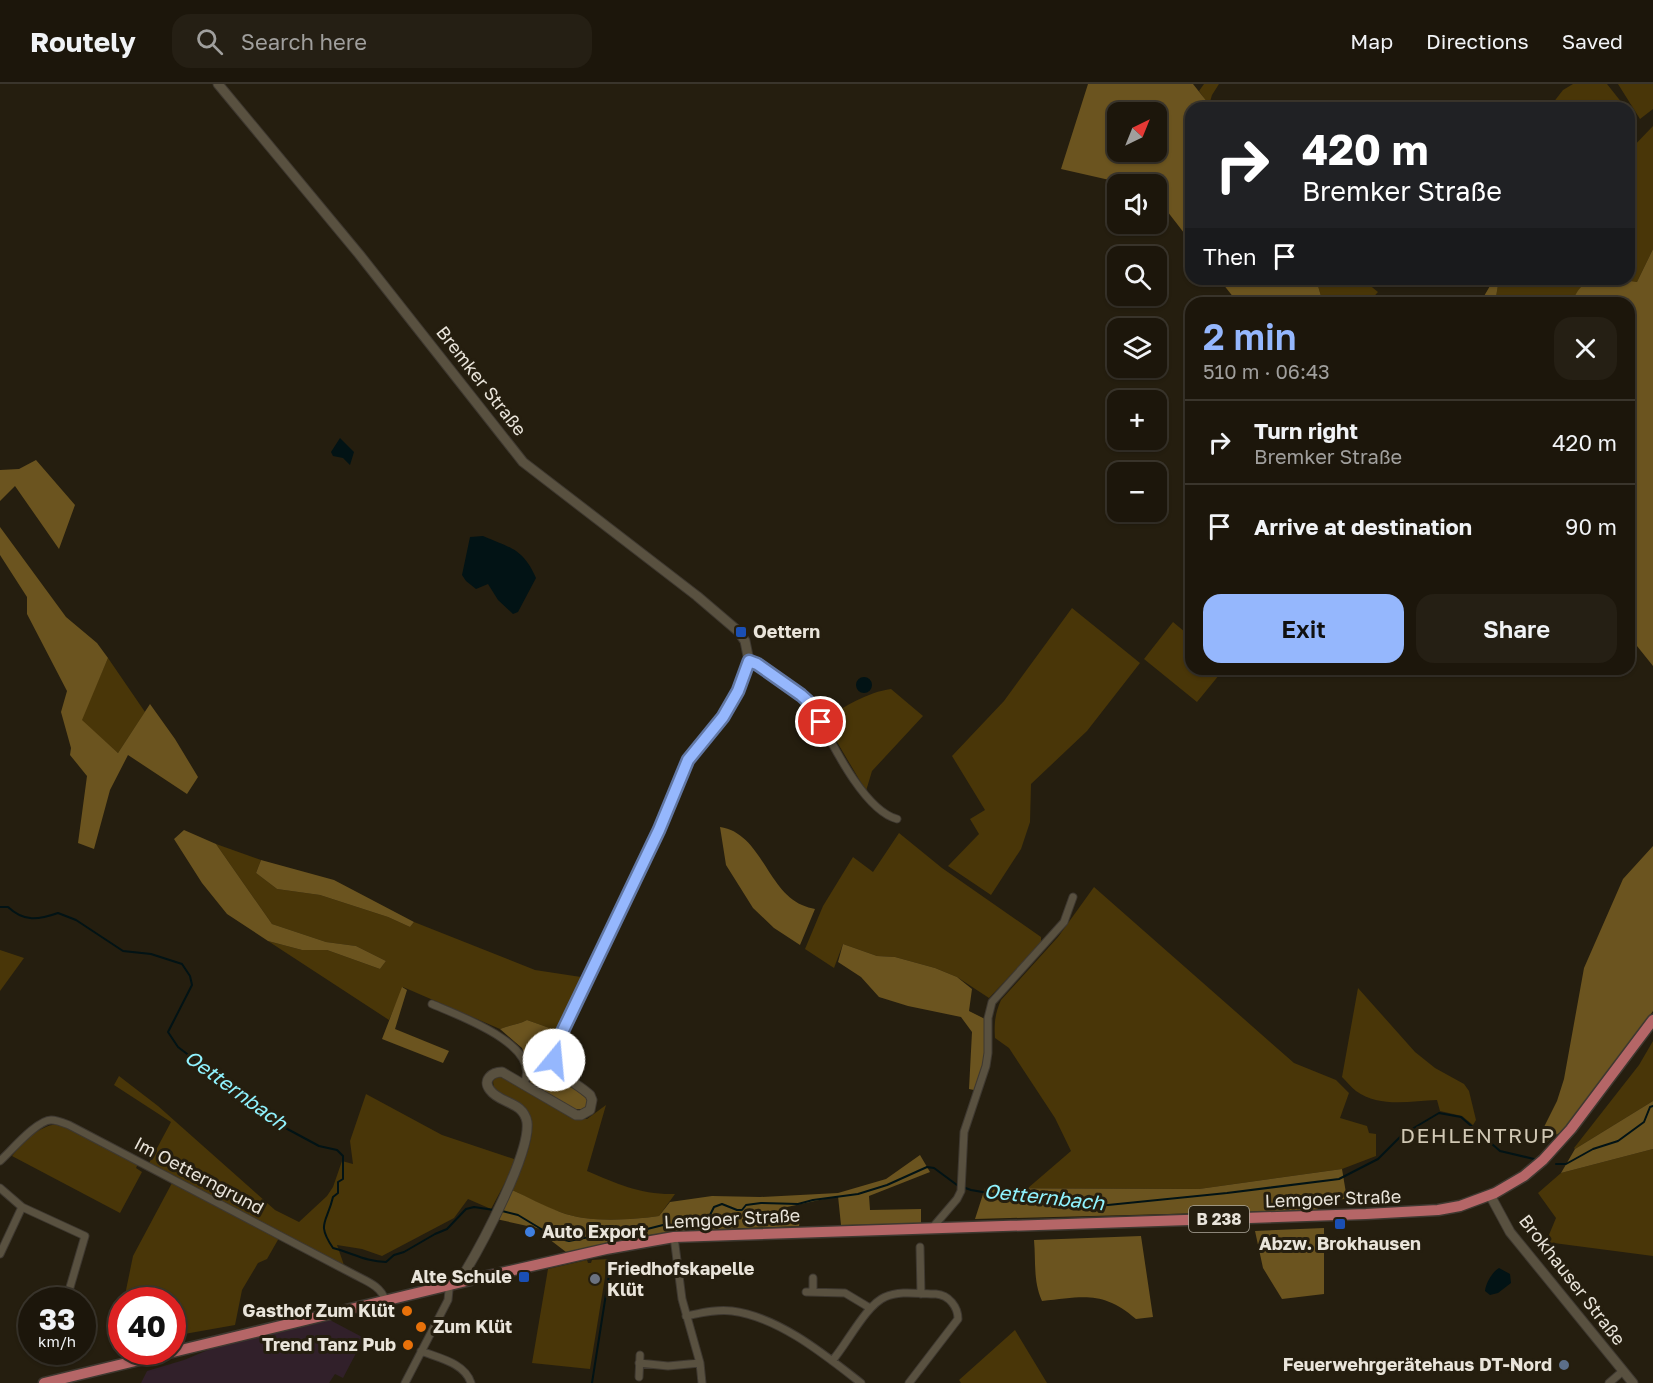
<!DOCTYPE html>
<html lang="en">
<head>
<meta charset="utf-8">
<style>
	:root { --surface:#1c160b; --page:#251f14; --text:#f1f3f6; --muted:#a09f9d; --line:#3a352c; --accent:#95b7fd }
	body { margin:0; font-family:"Golos Text",sans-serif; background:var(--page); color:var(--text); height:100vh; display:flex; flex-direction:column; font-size:22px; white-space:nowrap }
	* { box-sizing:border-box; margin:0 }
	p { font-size:20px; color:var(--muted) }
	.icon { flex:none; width:33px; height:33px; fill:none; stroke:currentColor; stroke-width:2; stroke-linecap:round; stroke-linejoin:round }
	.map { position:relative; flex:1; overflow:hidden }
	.details { position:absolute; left:1185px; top:213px; width:450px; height:378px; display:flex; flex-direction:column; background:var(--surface); border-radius:18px; box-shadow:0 2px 4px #0004,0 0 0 2px var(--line) }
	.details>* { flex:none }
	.banner { position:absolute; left:1185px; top:18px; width:450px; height:183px; border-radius:18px; box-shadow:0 2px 4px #0004,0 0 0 2px var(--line); background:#202124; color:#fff; overflow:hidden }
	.needle { width:39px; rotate:43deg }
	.tools { position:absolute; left:1107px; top:18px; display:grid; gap:12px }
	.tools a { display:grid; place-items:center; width:60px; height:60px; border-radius:12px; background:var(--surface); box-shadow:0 2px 4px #0004,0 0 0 2px var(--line); font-size:30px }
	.speed { position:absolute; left:18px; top:1203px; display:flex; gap:12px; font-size:30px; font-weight:700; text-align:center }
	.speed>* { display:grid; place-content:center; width:78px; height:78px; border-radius:50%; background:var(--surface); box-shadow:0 2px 4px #0004,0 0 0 2px var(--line); line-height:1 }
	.speed small { font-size:15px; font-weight:400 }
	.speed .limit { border:9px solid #d22; background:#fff; color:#111 }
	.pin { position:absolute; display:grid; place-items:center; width:51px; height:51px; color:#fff; margin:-26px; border:3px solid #fff; border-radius:50%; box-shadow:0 2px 6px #0007 }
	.me { position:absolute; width:66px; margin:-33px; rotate:17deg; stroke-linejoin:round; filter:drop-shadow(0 0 4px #0008) }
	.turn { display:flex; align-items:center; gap:21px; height:126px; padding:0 18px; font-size:27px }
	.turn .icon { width:78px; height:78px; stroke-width:2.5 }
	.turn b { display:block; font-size:42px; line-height:51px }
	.then { display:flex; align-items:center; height:57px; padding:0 18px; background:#0003; gap:12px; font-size:22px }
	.round { display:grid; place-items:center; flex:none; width:63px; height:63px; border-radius:18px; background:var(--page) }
	.summary { display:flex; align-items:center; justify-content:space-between; height:102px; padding:0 18px }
	h1 { font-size:36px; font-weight:600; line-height:45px; color:var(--accent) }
	.action { display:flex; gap:12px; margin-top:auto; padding:12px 18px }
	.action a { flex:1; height:69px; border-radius:18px; background:var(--accent); color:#111; font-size:24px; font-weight:600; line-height:69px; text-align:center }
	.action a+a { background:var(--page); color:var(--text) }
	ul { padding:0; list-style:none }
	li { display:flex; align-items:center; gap:18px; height:84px; padding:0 18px; border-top:2px solid var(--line) }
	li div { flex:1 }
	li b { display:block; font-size:22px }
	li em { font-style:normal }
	header { display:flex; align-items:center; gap:36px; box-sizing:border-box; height:84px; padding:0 30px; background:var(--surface); border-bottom:2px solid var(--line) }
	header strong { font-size:28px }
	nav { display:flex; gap:33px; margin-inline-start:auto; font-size:21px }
	.search { width:420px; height:54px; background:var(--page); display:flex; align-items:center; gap:15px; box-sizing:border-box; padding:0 21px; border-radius:18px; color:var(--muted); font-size:22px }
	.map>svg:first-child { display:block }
	.education { fill:#31202a }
	.green { fill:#493608 }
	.forest { fill:#6b541f; fill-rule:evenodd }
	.water { fill:#021315 }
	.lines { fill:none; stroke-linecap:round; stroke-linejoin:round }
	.stream { stroke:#021315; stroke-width:2 }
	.minor-casing { stroke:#3e3830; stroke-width:9 }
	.tertiary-casing { stroke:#3e3830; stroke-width:11 }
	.primary-casing { stroke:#3e3830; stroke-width:13 }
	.minor { stroke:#595140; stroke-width:7 }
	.tertiary { stroke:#595140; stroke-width:9 }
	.primary { stroke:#b56667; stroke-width:10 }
	.route-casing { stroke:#6177a4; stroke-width:15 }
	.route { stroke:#95b7fd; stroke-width:10 }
	.transit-dot { fill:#1a4fb4; stroke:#251e0f; stroke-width:2 }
	.shop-dot { fill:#3f7fe0; stroke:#251e0f; stroke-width:2 }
	.worship-dot { fill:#6b7280; stroke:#251e0f; stroke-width:2 }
	.food-dot { fill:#e8710a; stroke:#251e0f; stroke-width:2 }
	.service-dot { fill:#5c6f8a; stroke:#251e0f; stroke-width:2 }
	.labels { text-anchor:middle; stroke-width:6; stroke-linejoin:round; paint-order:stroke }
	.shield { fill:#251e0f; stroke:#aea99d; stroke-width:1.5 }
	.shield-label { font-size:16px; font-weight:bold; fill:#e9e4da }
	.street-label { font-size:18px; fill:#e9e4da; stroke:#251e0f }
	.poi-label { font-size:18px; font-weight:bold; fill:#e9e4da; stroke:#251e0f; text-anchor:start }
	.water-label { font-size:20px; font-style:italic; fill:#90f3ff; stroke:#251e0f }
	.quarter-label { font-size:21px; letter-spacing:1.5px; fill:#d1c8b4; stroke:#251e0f }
</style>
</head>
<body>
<header>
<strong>Routely</strong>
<div class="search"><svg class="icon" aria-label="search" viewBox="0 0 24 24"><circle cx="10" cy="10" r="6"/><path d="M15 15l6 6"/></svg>Search here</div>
<nav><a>Map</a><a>Directions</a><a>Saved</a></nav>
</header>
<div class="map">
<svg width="1653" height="1299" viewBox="0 0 1653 1299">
	<rect width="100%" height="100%" fill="#251e0f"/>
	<path class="education" d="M328,1235L364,1254L343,1294L335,1290L329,1299H141L147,1287L184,1276L215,1263Z"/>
	<path class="green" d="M1204,0H1219L1212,11L1209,21L1199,7Z
		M1573,0H1607L1626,24H1549L1563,6Z
		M1618,0H1653V25L1640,35Z
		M1653,42V165L1637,198L1613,195H1629V67Z
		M1316,195H1362L1378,208L1368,219H1323Z
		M1499,195H1592C1582,200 1576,208 1572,219H1495Z
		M1072,524L1140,579L1087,647L1031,700L1030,738L1021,765L991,811L948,782L979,750L970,735L985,726L952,672L1004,617Z
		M1173,538L1191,553V585H1224L1197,618L1144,575Z
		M108,574L145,628L118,669L81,636Z
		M891,605L923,632L872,687L866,707L824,636C843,623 868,608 891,605Z
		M899,749L942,784L1041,853V859L989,914L957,893L935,884L895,873L877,872L843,860L834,884L805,865L823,822L853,773L873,788Z
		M216,760L261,776L256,789L277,805L320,811L388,833L410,843L414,838L535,886L581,893L558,947L527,936C518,941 509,941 500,945L403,903L389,936L268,857L302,866H327L380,885L386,877L356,862L326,858L272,840Z
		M1094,803L1294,979L1336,996L1349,1009L1340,1034L1367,1042L1369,1049L1376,1050V1072L1342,1085L1199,1105L1028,1104L1071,1067L1055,1034L1009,964L995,954C994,940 995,929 1001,916L1058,853Z
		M0,866L24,874L0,907Z
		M1358,904L1415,968L1435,984L1464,1000L1469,1007L1476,1036L1473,1041L1462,1032L1440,1027L1437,1016C1411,1017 1379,1024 1356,1007C1351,1003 1346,997 1342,993Z
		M1653,957V1017L1575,1065L1574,1064L1639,981Z
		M119,992L158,1022L275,1126L299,1138L327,1112L333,1103L342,1077L353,1080L350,1057L366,1010L442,1051L517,1076L491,1125L468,1115L454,1134L382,1172L362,1165L337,1161L344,1181L296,1158L148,1081L171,1038L114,1001Z
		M497,993H504L571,1033L587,1035L606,1021L587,1087C617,1100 642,1111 675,1110L659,1132C630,1136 588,1139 560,1128C544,1123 528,1113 512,1106C520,1087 543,1043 526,1025C518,1017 504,1011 494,1005L493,997Z
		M57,1040L70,1045L138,1080L136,1084L142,1088L120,1129L12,1072C24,1057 37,1043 57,1040Z
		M1653,1065V1172L1546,1158L1556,1134L1538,1109L1561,1089Z
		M172,1099L279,1154L267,1175L258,1179L242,1206L235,1241L173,1252L172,1216H124L133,1172Z
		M608,1175L590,1285L532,1279L548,1185L587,1176L588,1179H591L592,1176Z
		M1015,1246L1047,1299H961L959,1296Z"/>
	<path class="forest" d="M1088,0H1193L1212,24H1191V158L1157,114L1156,100H1127L1061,85ZM1118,28H1156V68H1118Z
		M1653,165V582L1629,552V254L1635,245L1629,243V219H1572C1583,186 1609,194 1637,198Z
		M1219,195H1316L1323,219H1238Z
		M1494,195H1499L1495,219H1480Z
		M36,376L75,421L59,465L15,402L0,417V386L19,385Z
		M0,443L66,533L97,559L108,574L82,636L118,669L150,620L175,655L198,693L187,710L128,671L110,706L94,765L78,759L87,692L70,671L71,664L61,628L67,607L27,530V513L0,471Z
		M720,743C761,749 767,806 802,821C806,823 811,824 815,825L800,861L774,844L753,824L726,781Z
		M184,746L216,760L272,840L326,858L356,862L386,877L380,885L327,866H302L268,857L227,830L202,799L174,755Z
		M1653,762V927L1562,1048L1553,1052L1544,1061V1043L1557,1017L1564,995L1584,884L1623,795Z
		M261,776L334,796L414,838L410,843L388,833L320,811L277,805L256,789Z
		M843,860L877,872L895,873L935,884L957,893L972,905L969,927L985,935L988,964L974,1006L969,1005L972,948L961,933L908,922L879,913L861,893L838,878Z
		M402,903L407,906L395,945L449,967L443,979L382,955Z
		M527,936L558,947L550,968L529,982L522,964L500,945C509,941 518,941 527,936Z
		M549,973L556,989L587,1015L588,1021L585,1025H573L530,999L531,988Z
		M1653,1017V1065L1561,1089L1575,1065Z
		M920,1071L930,1088L869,1112L870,1126L921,1125V1140L841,1141L838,1112L787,1123L788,1137L800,1136L799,1142L719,1145L649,1151L566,1168L549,1155L541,1145L496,1135L512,1106C528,1113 544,1122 560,1128C588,1139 630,1136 659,1132L670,1118L712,1112L760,1113L838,1109L886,1095Z
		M1342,1085L1347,1115L1323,1116L1317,1126L975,1135L985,1104L1199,1105Z
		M1324,1144V1210L1282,1215L1263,1184L1255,1147Z
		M1141,1152L1153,1233L1136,1235C1102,1206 1083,1213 1042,1217C1033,1197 1036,1178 1034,1156Z"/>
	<path class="water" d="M340,354L354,368L350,381L343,374L333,372L331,368Z
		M483,452C510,464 523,464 536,494L518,528L513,530L498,516L488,500L476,505L466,497L462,491L470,453Z
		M856 601a8 8 0 1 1 16 0a8 8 0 1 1-16 0Z
		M1499,1184L1510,1190L1511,1199L1498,1209L1490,1211L1485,1207C1486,1199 1492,1188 1499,1184Z"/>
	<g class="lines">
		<path class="stream" d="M0,823H8C24,838 38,836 58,829L76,836L123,867L151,870L182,880L190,892L192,901L168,948L178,963L280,1041L319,1062L337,1066L343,1072V1095L338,1098V1109L333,1113C327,1139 316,1139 333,1164C352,1169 367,1178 386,1178L394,1171L404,1168L435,1150L447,1145L466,1125L474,1123L494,1126
			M1556,1080H1566L1593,1065L1618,1057L1644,1038L1650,1023L1653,1022
			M502,1127L518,1131L556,1154L569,1157L594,1152L609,1151L616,1153L663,1141L671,1143L686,1140H700L710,1131L714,1123L722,1120L737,1126H742L746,1121L761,1119L798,1120L813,1116L858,1110L887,1101L927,1083L934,1084L957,1101L971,1106L1023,1115L1108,1121L1227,1109L1339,1095L1378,1075L1402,1051L1439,1029L1461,1033L1500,1067L1534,1075
			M592,1299L611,1178"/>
		<g class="minor-casing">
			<path id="minor" d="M749,577L757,580L811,620C828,651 862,726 897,735
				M432,920C457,931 546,962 523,1001
				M0,1077C11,1067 37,1036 51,1036C57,1036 64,1039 69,1041L355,1191C366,1197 381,1202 385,1216
				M0,1104L22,1123L85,1152L68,1210
				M933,1143L957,1115L961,1107L964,1048L986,982L988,969V934L992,918L1064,838L1073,813
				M674,1153L682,1215L700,1279L702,1299
				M920,1163L921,1210
				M0,1170L22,1123
				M813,1194V1208
				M806,1208L845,1209L870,1224
				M686,1232C701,1229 717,1225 732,1227C779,1233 825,1271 861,1299
				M421,1267C439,1274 465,1279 471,1299
				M832,1277C847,1260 866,1221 885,1213C900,1206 920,1210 936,1210C949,1211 958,1223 958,1235L909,1299
				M639,1279L668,1282L700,1279
				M639,1293L640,1271
				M405,1299L448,1216L449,1206L448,1201
				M1609,1299L1623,1287"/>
		</g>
		<g class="tertiary-casing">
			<path id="tertiary" d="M218,0L359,170L523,378L697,512L738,547L745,557L749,577L738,607L723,633L689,676L659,746L556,961C547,990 573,995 590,1011L592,1016L590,1026L581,1031H576L502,988C492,988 482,996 490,1006C500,1020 523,1017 527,1038C531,1068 482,1160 465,1188L467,1197
				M1490,1111L1510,1148L1633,1299"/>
		</g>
		<g class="primary-casing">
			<path id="primary" d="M44,1299L483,1193L606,1165L674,1153L1366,1130L1438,1126L1460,1122L1495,1109L1524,1092L1543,1076L1571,1045L1653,936"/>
		</g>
		<use href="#minor" class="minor"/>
		<use href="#tertiary" class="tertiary"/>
		<use href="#primary" class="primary"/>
	</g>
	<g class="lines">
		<g class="route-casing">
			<path id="route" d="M554,976L556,961L659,746L688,676L723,633L738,607L749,577L757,580L801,611L811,620L821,638"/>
		</g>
		<use href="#route" class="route"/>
	</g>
	<g class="transit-dot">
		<rect x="735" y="542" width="12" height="12" rx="3"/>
		<rect x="1334" y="1134" width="12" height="12" rx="3"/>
		<rect x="518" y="1187" width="12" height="12" rx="3"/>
	</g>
	<circle class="shop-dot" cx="530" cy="1148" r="6"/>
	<circle class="worship-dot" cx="595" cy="1195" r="6"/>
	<g class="food-dot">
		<circle cx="407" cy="1227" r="6"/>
		<circle cx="421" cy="1243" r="6"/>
		<circle cx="408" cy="1261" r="6"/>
	</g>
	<circle class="service-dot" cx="1564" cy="1281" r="6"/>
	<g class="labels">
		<rect class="shield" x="1189" y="1122" width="60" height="26" rx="4.5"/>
		<g class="shield-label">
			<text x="1219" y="1141">B 238</text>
		</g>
		<g class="street-label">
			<text transform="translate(481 297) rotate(52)" y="6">Bremker Straße</text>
			<text transform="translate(199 1092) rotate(28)" y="6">Im Oetterngrund</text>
			<text transform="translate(1333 1115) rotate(-2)" y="6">Lemgoer Straße</text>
			<text transform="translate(732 1135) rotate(-3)" y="6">Lemgoer Straße</text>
			<text transform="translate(1572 1196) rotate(52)" y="6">Brokhauser Straße</text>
		</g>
		<g class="poi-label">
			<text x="753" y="554">Oettern</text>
			<text x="542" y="1154">Auto Export</text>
			<text x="1340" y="1166" text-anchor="middle">Abzw. Brokhausen</text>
			<text x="607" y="1191">Friedhofskapelle<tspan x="607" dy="21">Klüt</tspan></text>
			<text x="512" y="1199" text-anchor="end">Alte Schule</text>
			<text x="395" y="1233" text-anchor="end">Gasthof Zum Klüt</text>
			<text x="433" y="1249">Zum Klüt</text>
			<text x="396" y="1267" text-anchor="end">Trend Tanz Pub</text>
			<text x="1552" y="1287" text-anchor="end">Feuerwehrgerätehaus DT-Nord</text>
		</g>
		<g class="water-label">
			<text transform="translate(236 1006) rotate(36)" y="7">Oetternbach</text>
			<text transform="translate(1044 1113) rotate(6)" y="7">Oetternbach</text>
		</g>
		<g class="quarter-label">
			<text x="1478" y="1059">DEHLENTRUP</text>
		</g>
	</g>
</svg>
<div class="tools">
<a><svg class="needle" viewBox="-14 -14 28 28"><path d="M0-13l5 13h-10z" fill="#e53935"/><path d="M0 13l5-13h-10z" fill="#a09f9d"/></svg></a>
<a><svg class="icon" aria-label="sound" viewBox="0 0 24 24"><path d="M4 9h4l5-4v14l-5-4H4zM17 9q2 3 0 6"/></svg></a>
<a><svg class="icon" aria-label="search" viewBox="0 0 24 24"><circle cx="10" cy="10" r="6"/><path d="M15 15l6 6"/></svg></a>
<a><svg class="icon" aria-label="layers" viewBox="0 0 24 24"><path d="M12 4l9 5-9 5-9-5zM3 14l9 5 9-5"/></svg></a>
<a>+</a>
<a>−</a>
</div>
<div class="speed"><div>33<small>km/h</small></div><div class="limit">40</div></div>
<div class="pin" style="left:821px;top:638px;background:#d93025"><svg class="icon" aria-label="arrive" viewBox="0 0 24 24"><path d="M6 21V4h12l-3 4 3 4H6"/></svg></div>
<svg class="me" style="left:554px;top:976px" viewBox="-20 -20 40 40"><circle r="19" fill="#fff"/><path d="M0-13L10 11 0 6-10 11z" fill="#95b7fd"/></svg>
<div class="banner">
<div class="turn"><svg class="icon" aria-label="right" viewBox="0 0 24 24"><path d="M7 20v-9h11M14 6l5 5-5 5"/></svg><div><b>420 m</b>Bremker Straße</div></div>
<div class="then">Then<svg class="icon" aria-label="arrive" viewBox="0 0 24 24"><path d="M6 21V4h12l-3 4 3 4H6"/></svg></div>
</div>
<section class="details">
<div class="summary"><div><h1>2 min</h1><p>510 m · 06:43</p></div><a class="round"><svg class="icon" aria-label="close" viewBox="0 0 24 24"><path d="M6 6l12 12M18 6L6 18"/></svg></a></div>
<ul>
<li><svg class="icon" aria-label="right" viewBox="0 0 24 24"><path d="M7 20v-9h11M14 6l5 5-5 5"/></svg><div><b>Turn right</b><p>Bremker Straße</p></div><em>420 m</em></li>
<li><svg class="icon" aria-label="arrive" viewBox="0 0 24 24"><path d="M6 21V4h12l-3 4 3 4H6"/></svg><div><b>Arrive at destination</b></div><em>90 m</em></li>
</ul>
<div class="action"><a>Exit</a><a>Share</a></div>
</section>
</div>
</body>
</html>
